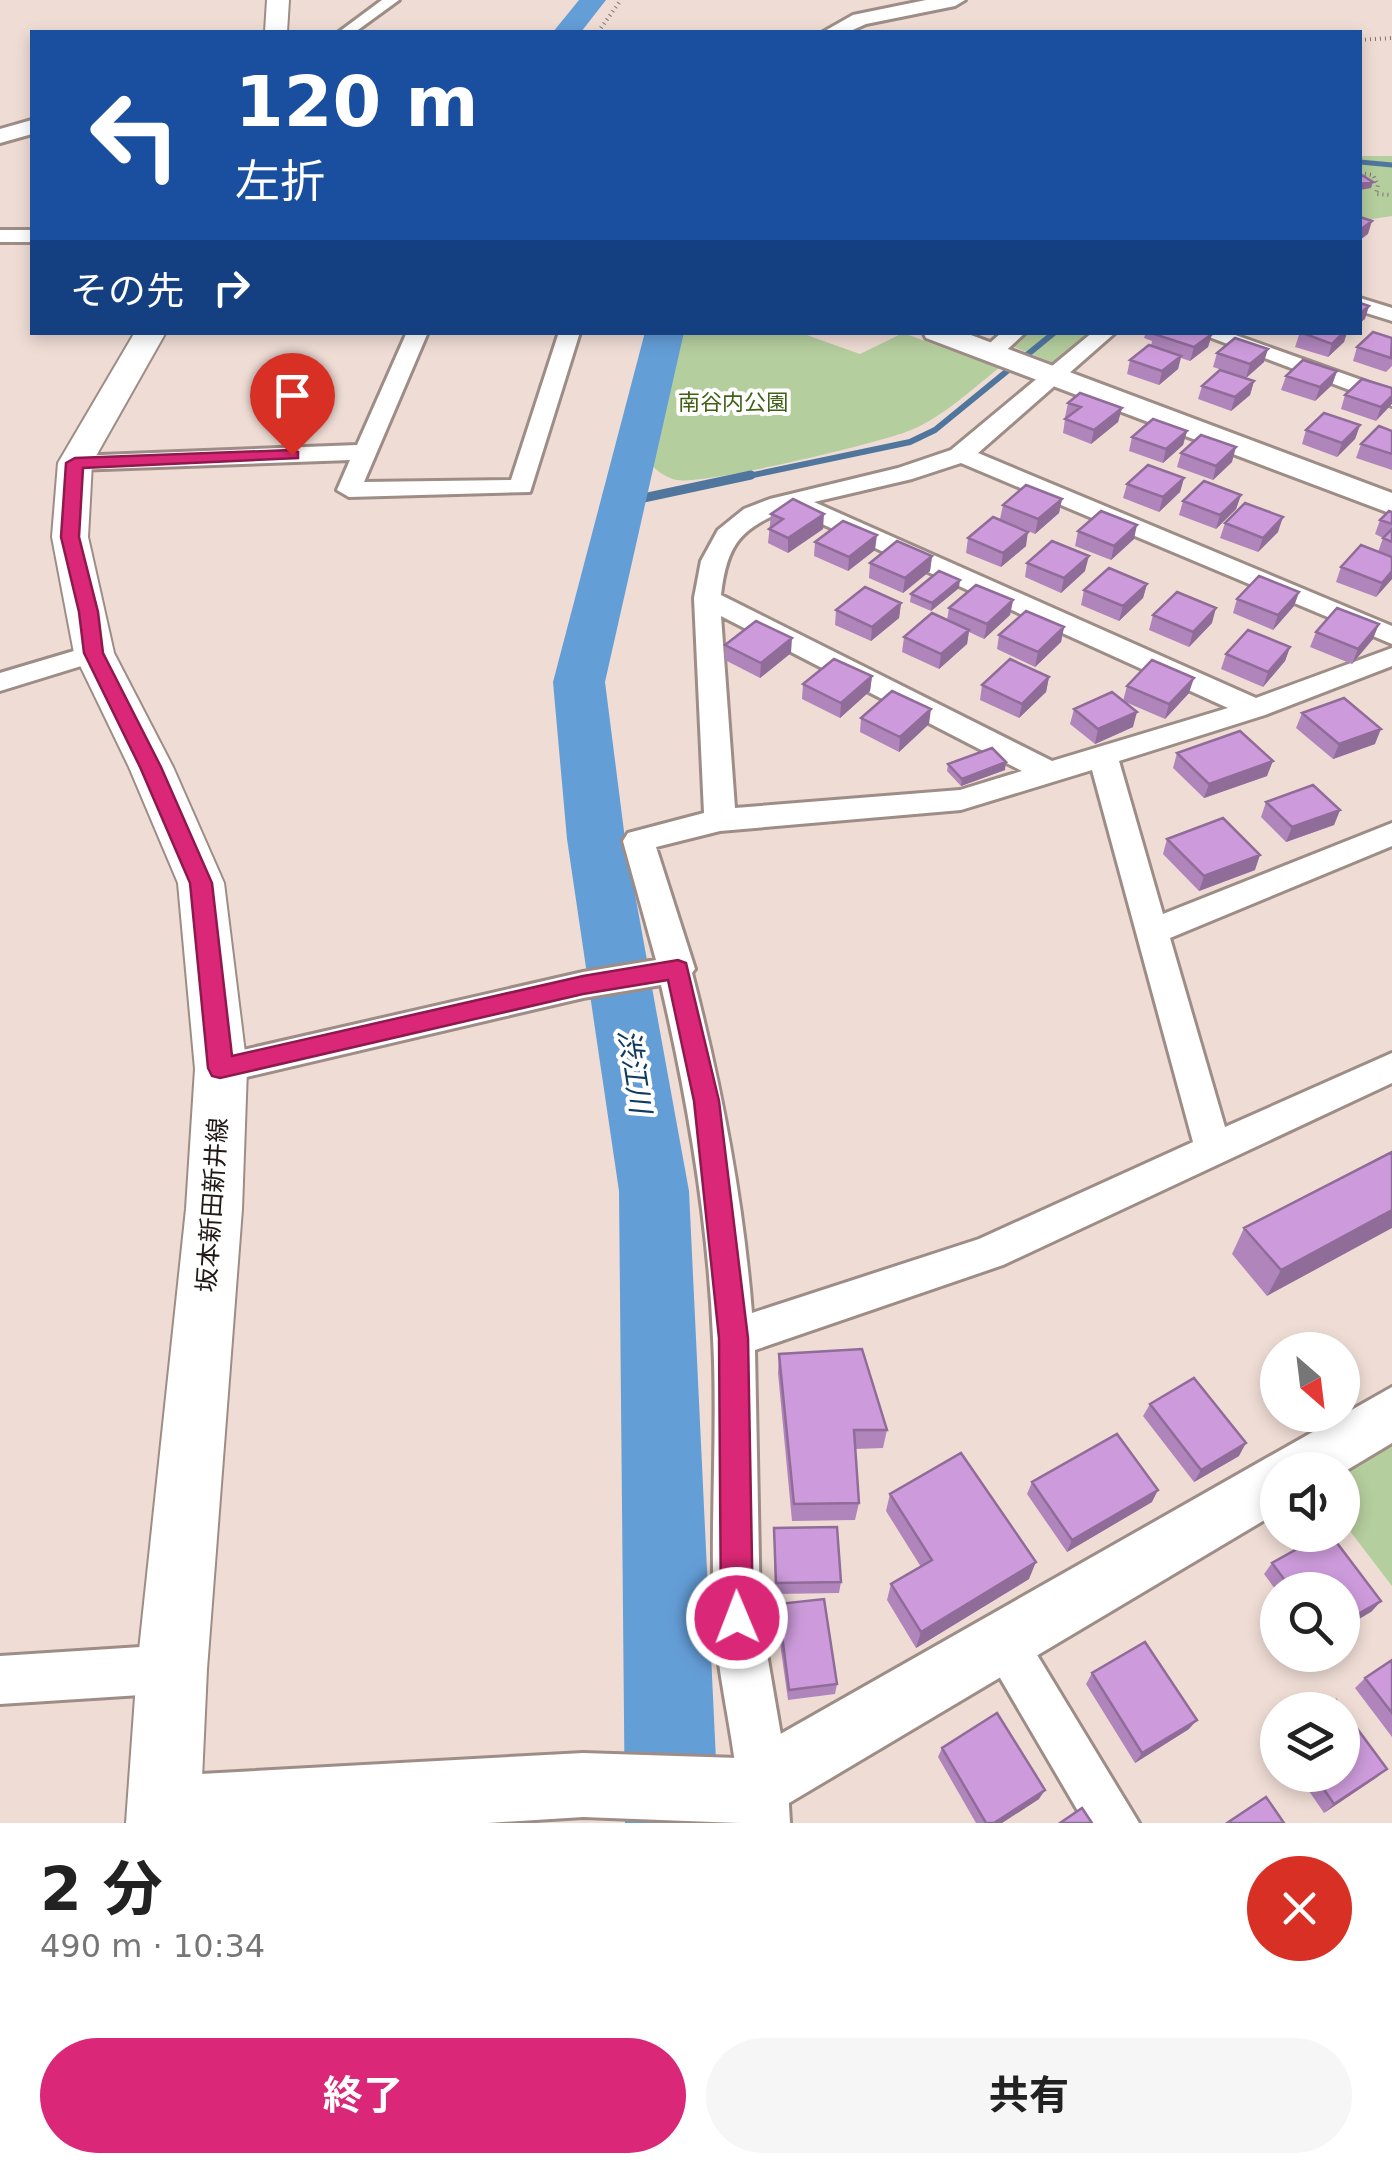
<!DOCTYPE html>
<html lang="ja">
<head>
<meta charset="utf-8">
<style>
	:root { --surface:#fff; --page:#f6f6f6; --text:#222; --muted:#767676; --accent:#db2777 }
	body { margin:0; font-family:"DejaVu Sans","Noto Sans JP",sans-serif; background:var(--page); color:var(--text); height:100vh; display:flex; flex-direction:column; font-size:38px; white-space:nowrap }
	* { box-sizing:border-box; margin:0 }
	p { font-size:32px; color:var(--muted) }
	.icon { flex:none; width:55px; height:55px; fill:none; stroke:currentColor; stroke-width:2; stroke-linecap:round; stroke-linejoin:round }
	.map { position:relative; height:1823px; overflow:hidden }
	.panel { display:flex; flex-direction:column; background:var(--surface); flex:1 }
	.panel>* { flex:none }
	.guide { position:absolute; left:30px; top:30px; width:1332px; height:305px; border-radius:0px; box-shadow:0 5px 15px #0003; background:#1a4fa0; color:#fff; overflow:hidden }
	.needle { width:65px; rotate:152deg }
	.tools { position:absolute; left:1260px; top:1332px; display:grid; gap:20px }
	.tools a { display:grid; place-items:center; width:100px; height:100px; border-radius:50%; background:var(--surface); box-shadow:0 5px 15px #0003; font-size:50px }
	.pin { position:absolute; display:grid; place-items:center; width:85px; height:85px; color:#fff; margin:-102px -42px; border-radius:50% 50% 50% 0; rotate:-45deg; box-shadow:0 0 10px #0007 }
	.pin .icon { rotate:45deg }
	.me { position:absolute; width:110px; margin:-55px; rotate:359deg; stroke-linejoin:round; filter:drop-shadow(0 0 8px #0008) }
	.turn { display:flex; align-items:center; gap:35px; height:210px; padding:0 40px; font-size:45px }
	.turn .icon { width:130px; height:130px; stroke-width:2.5 }
	.turn b { display:block; font-size:70px; line-height:85px }
	.then { display:flex; align-items:center; height:95px; padding:0 40px; background:#0003; gap:20px; font-size:38px }
	.round { display:grid; place-items:center; flex:none; width:105px; height:105px; border-radius:52px; background:var(--page) }
	.headline { display:flex; align-items:center; justify-content:space-between; height:170px; padding:0 40px }
	h1 { font-size:60px; font-weight:700; line-height:75px }
	.primary-button { display:flex; gap:20px; margin-top:auto; padding:20px 40px }
	.primary-button a { flex:1; height:115px; border-radius:60px; background:var(--accent); color:#fff; font-size:40px; font-weight:700; line-height:115px; text-align:center }
	.primary-button a+a { background:var(--page); color:var(--text) }
	.map>svg:first-child { display:block }
	.green { fill:#b5ce9e }
	.lines { fill:none; stroke-linecap:round; stroke-linejoin:round }
	.stream-far2 { stroke:#50769d; stroke-width:5 }
	.stream-far1 { stroke:#50769d; stroke-width:6 }
	.stream { stroke:#50769d; stroke-width:9 }
	.river { fill:#649ed7; fill-rule:evenodd }
	.minor-casing { stroke:#9d8d86; stroke-width:6 }
	.tertiary-casing { stroke:#9d8d86; stroke-width:6 }
	.secondary-casing { stroke:#9d8d86; stroke-width:4 }
	.path { stroke:#80746f; stroke-width:4; stroke-dasharray:1 4; stroke-linecap:butt }
	.minor { fill:#fff; fill-rule:evenodd }
	.tertiary { fill:#fff; fill-rule:evenodd }
	.secondary { fill:#fff; fill-rule:evenodd }
	.wall { fill:#b085bc }
	.shaded-wall { fill:#906c99 }
	.building { fill:#cd9bdb; stroke:#906c99; stroke-width:2.5 }
	.route { fill:#db2777; stroke:#8e194d; stroke-width:2.5 }
	.labels { text-anchor:middle; stroke-width:8; stroke-linejoin:round; paint-order:stroke }
	.far-park-label { font-size:22px; fill:#406015; stroke:#fff }
	.street-label { font-size:25px; fill:#201917; stroke:#fff }
	.water-label { font-size:28px; font-style:italic; fill:#103b61; stroke:#fff }
</style>
</head>
<body>
<div class="map">
<svg width="1392" height="1823" viewBox="0 0 1392 1823">
	<rect width="100%" height="100%" fill="#efddd5"/>
	<path class="green" d="M1360,156H1392V216L1360,221Z
		M679,332L801,333L860,354L903,333L999,368C972,389 943,417 911,430C881,443 703,485 677,480C663,477 654,469 646,458Z
		M1029,333H1107L1056,364L1012,346Z
		M1392,1436V1586L1343,1522L1342,1470H1335Z"/>
	<g class="lines">
		<path class="stream-far2" d="M1360,162L1392,165"/>
		<path class="stream-far1" d="M739,478L910,442L935,430L1055,332"/>
		<path class="stream" d="M620,503L751,475"/>
		<path class="river" d="M579,0H606L581,32H553Z
			M645,332H684L605,682L625,839L689,1191L719,1823H625L619,1191L567,839L553,682Z"/>
		<g class="minor-casing">
			<path id="minor" d="M382,0H399L355,32H339Z
				M0,230H32V242H0Z
				M1360,298L1392,308V321L1360,311Z
				M407,332H428L364,482L511,480L559,332H580L530,492L349,497L337,490L350,460L75,470L63,463L75,456L357,445Z
				M1002,332H1026L999,357H983L980,352Z
				M1093,332H1116L978,453L1392,626V644L961,463L912,479L814,502L1256,698L1392,648V666L1265,715L1119,761L1163,914L1392,823V846L1170,938L1225,1127L1392,1053V1083L1003,1265L755,1350L760,1613L787,1770L790,1823H740C739,1751 717,1683 714,1612C710,1521 718,1429 713,1338C708,1219 688,1101 661,985L583,998L221,1083L208,1079L203,1069L208,1059L221,1055L583,972L656,960L623,841L628,833L704,813L694,598L701,561L718,530L744,509L770,499L898,468L951,450ZM789,509L1228,708L1052,761L721,595C727,543 741,528 789,509ZM721,616L1022,771L960,790L735,808ZM1092,770L1193,1142L979,1239L752,1313C743,1198 721,1085 692,973L695,969L656,847L720,831L961,810Z
				M1196,332H1227L1392,391V406Z
				M94,645L108,653L104,659L0,691V673Z
				M1002,1619L1019,1625L1139,1823H1085L979,1642L985,1625Z
				M172,1645L189,1652L196,1669L189,1686L172,1693L0,1704V1656Z"/>
		</g>
		<g class="tertiary-casing">
			<path id="tertiary" d="M926,0H965L955,6L866,24L848,32H823L853,15Z
				M32,120V134L0,143V129Z
				M923,332H963L1392,493V514L926,338Z
				M1392,1387V1443L1342,1473V1470H1278V1512L789,1803L739,1823L583,1817L488,1823H137L131,1809L141,1786L164,1776L583,1753L738,1758Z"/>
		</g>
		<g class="secondary-casing">
			<path id="secondary" d="M267,0H289L287,32H265Z
				M135,332H166L92,463L88,537L114,653L173,767L224,883L247,1069L242,1209L207,1669L200,1823H126L137,1669L186,1209L195,1069L178,883L129,767L74,653L52,537L58,463Z"/>
		</g>
		<path class="path" d="M598,32L621,0
			M1360,40L1392,38
			M1360,173L1373,175L1378,185L1376,194L1392,195"/>
		<use href="#minor" class="minor"/>
		<use href="#tertiary" class="tertiary"/>
		<use href="#secondary" class="secondary"/>
	</g>
	<path class="wall" d="M1146,332H1209L1212,334L1208,347L1190,361L1181,358L1178,369L1159,385L1127,374L1130,360L1151,346L1152,341L1144,338Z
		M1300,332H1350L1347,333L1344,342L1328,357L1295,347Z
		M1392,338V366L1386,372L1353,361L1357,347Z
		M1217,353L1264,362L1246,378L1213,367Z
		M1337,371L1332,385L1315,401L1281,390L1286,376Z
		M1254,381L1250,395L1231,411L1198,399L1202,386Z
		M1392,388L1376,421L1341,409L1345,395Z
		M1068,403L1122,408L1118,422L1091,444L1063,433L1065,419L1068,417H1065Z
		M1360,425L1355,439L1337,457L1302,444L1306,430Z
		M1187,431L1183,445L1163,463L1129,451L1132,437Z
		M1392,431V470L1356,458L1361,444Z
		M1181,453L1232,462L1213,480L1177,467Z
		M1184,478L1180,492L1159,512L1123,498L1127,484Z
		M1241,495L1236,509L1216,529L1179,515L1183,501Z
		M1062,499L1059,513L1035,534L1000,519L1003,505Z
		M1392,512V579L1376,597L1336,582L1341,567L1378,552L1383,538L1375,534L1380,520Z
		M771,514L823,529L788,553L768,543Z
		M1225,523L1278,532L1258,552L1220,538Z
		M1078,531L1134,539L1111,560L1075,546Z
		M968,538L1026,546L1001,567L966,553Z
		M815,542L875,550L848,571L814,556Z
		M932,556L930,571L903,593L869,578L870,563Z
		M1027,563L1085,571L1061,593L1025,577Z
		M1147,584L1143,598L1119,621L1081,605L1084,590Z
		M959,588L931,611L910,602L911,594Z
		M1299,592L1294,606L1273,630L1233,613L1237,599Z
		M1013,600L1010,615L984,639L969,632L967,644L939,669L902,652L904,637L947,620L949,608Z
		M901,603L899,618L871,641L835,625L836,610Z
		M1153,615L1212,623L1189,647L1149,630Z
		M1064,627L1061,642L1035,667L997,649L999,635Z
		M1316,632L1373,639L1352,664L1310,647Z
		M725,645L791,653L760,678L725,660Z
		M1290,647L1285,661L1263,687L1221,669L1226,654Z
		M872,676L870,691L840,718L802,699L803,684Z
		M1049,677L1046,692L1019,718L980,700L982,685Z
		M1127,686L1189,693L1165,719L1123,701Z
		M1074,709L1133,727L1095,744L1070,724Z
		M1302,713L1375,744L1333,759L1296,728Z
		M861,718L929,724L899,752L860,732Z
		M1177,753L1267,776L1204,798L1173,768Z
		M948,764L1005,770L961,786L947,771Z
		M1266,802L1340,810L1334,825L1286,842L1261,817Z
		M1167,839L1255,870L1199,891L1163,854Z
		M1392,1152L1267,1296L1232,1254L1244,1228Z
		M779,1354L887,1430L883,1448L855,1449L859,1503L855,1520L792,1521L778,1373Z
		M1150,1404L1239,1456L1194,1482L1143,1416Z
		M1032,1482L1152,1502L1067,1552L1027,1494Z
		M890,1494L1029,1579L916,1648L887,1600L891,1584L921,1567L886,1511Z
		M774,1528L841,1582L839,1593L775,1594Z
		M1272,1563L1381,1601L1371,1612L1342,1590H1278V1593L1264,1574Z
		M778,1604L837,1684L835,1694L788,1700L776,1615Z
		M1392,1660V1737L1355,1688L1365,1678Z
		M1092,1673L1189,1729L1135,1763L1086,1684Z
		M942,1748L1039,1799L1002,1823H976L938,1757Z
		M1387,1769L1324,1813L1298,1775H1342Z"/>
	<path class="shaded-wall" d="M1373,182L1371,188L1360,190V184Z
		M1372,221L1368,234L1360,240V230Z
		M1369,306L1365,319L1360,323V314Z
		M1344,332H1347L1344,342L1328,357L1332,344Z
		M1212,334L1208,347L1190,361L1194,347Z
		M1268,349L1264,362L1246,378L1250,364Z
		M1181,356L1178,369L1159,385L1162,371Z
		M1337,371L1332,385L1315,401L1320,387Z
		M1254,381L1250,395L1231,411L1235,397Z
		M1392,396V404L1376,421L1381,407Z
		M1122,408L1118,422L1091,444L1094,430Z
		M1360,425L1355,439L1337,457L1342,443Z
		M1187,431L1183,445L1163,463L1166,449Z
		M1236,447L1232,462L1213,480L1216,466Z
		M1184,478L1180,492L1159,512L1163,497Z
		M1241,495L1236,509L1216,529L1220,515Z
		M1062,499L1059,513L1035,534L1038,519Z
		M824,514L823,529L788,553V538Z
		M1283,517L1278,532L1258,552L1263,538Z
		M1137,525L1134,539L1111,560L1114,546Z
		M1028,532L1026,546L1001,567L1003,553Z
		M877,535L875,550L848,571L849,557Z
		M932,556L930,571L903,593L905,578Z
		M1089,556L1085,571L1061,593L1064,578Z
		M1392,571V579L1376,597L1382,583Z
		M960,580L959,588L931,611L932,603Z
		M1147,584L1143,598L1119,621L1123,606Z
		M1299,592L1294,606L1273,630L1278,615Z
		M1013,600L1010,615L984,639L987,624Z
		M901,603L899,618L871,641L872,627Z
		M1216,608L1212,623L1189,647L1193,632Z
		M1379,624L1373,639L1352,664L1358,649Z
		M1064,627L1061,642L1035,667L1038,652Z
		M969,630L967,644L939,669L941,654Z
		M792,638L791,653L760,678L761,663Z
		M1290,647L1285,661L1263,687L1268,672Z
		M872,676L870,691L840,718L841,703Z
		M1049,677L1046,692L1019,718L1022,704Z
		M1194,678L1189,693L1165,719L1169,704Z
		M931,709L929,724L899,752L900,737Z
		M1137,712L1133,727L1095,744L1098,729Z
		M1381,729L1375,744L1333,759L1339,744Z
		M1273,761L1267,776L1204,798L1209,784Z
		M1006,762L1005,770L961,786L962,779Z
		M1340,810L1334,825L1286,842L1292,827Z
		M1260,855L1255,870L1199,891L1204,876Z
		M1392,1210V1228L1267,1296L1281,1270Z
		M1246,1443L1239,1456L1194,1482L1201,1470Z
		M1158,1490L1152,1502L1067,1552L1072,1540Z
		M1036,1562L1029,1579L916,1648L921,1632Z
		M1381,1601L1371,1612L1342,1629V1623Z
		M1197,1720L1189,1729L1135,1763L1142,1753Z
		M1387,1769L1376,1778L1324,1813L1334,1804Z
		M1045,1790L1039,1799L1002,1823H994Z"/>
	<path class="building" d="M1360,174L1373,182L1360,184Z
		M1360,217L1372,221L1360,230Z
		M1360,303L1369,306L1360,314Z
		M1156,332H1209L1212,334L1194,347L1154,334Z
		M1300,332H1344L1332,344Z
		M1373,332L1392,338L1391,358L1357,347Z
		M1235,338L1268,349L1250,364L1217,353Z
		M1149,345L1181,356L1162,371L1130,360Z
		M1303,360L1337,371L1320,387L1286,376Z
		M1220,370L1254,381L1235,397L1202,386Z
		M1362,379L1392,388V396L1381,407L1345,395Z
		M1080,393L1122,408L1094,430L1065,419L1081,407L1068,403Z
		M1324,413L1360,425L1342,443L1306,430Z
		M1153,419L1187,431L1166,449L1132,437Z
		M1379,426L1392,431V454L1361,444Z
		M1201,435L1236,447L1216,466L1181,453Z
		M1148,465L1184,478L1163,497L1127,484Z
		M1204,481L1241,495L1220,515L1183,501Z
		M1026,485L1062,499L1038,519L1003,505Z
		M793,499L824,514L788,538L769,529L783,519L771,514Z
		M1245,503L1283,517L1263,538L1225,523Z
		M1101,511L1137,525L1114,546L1078,531Z
		M1389,511L1392,512V524L1380,520Z
		M993,517L1028,532L1003,553L968,538Z
		M843,521L877,535L849,557L815,542Z
		M1392,529V542L1383,538Z
		M897,541L932,556L905,578L870,563Z
		M1052,541L1089,556L1064,578L1027,563Z
		M1361,545L1392,557V571L1382,583L1341,567Z
		M1109,568L1147,584L1123,606L1084,590Z
		M939,571L960,580L932,603L911,594Z
		M1259,576L1299,592L1278,615L1237,599Z
		M976,585L1013,600L987,624L949,608Z
		M865,587L901,603L872,627L836,610Z
		M1177,592L1216,608L1193,632L1153,615Z
		M1337,608L1379,624L1358,649L1316,632Z
		M1026,611L1064,627L1038,652L999,635Z
		M932,613L969,630L941,654L904,637Z
		M756,621L792,638L761,663L725,645Z
		M1248,630L1290,647L1268,672L1226,654Z
		M834,659L872,676L841,703L803,684Z
		M1010,659L1049,677L1022,704L982,685Z
		M1152,660L1194,678L1169,704L1127,686Z
		M892,691L931,709L900,737L861,718Z
		M1112,692L1137,712L1098,729L1074,709Z
		M1344,698L1381,729L1339,744L1302,713Z
		M1240,731L1273,761L1209,784L1177,753Z
		M992,748L1006,762L962,779L948,764Z
		M1313,785L1340,810L1292,827L1266,802Z
		M1223,818L1260,855L1204,876L1167,839Z
		M1392,1152V1210L1281,1270L1244,1228Z
		M862,1349L887,1430H854L859,1503L794,1504L779,1354Z
		M1194,1378L1246,1443L1201,1470L1150,1404Z
		M1117,1434L1158,1490L1072,1540L1032,1482Z
		M961,1453L1036,1562L921,1632L891,1584L932,1560L890,1494Z
		M837,1527L841,1582L776,1583L774,1528Z
		M1322,1535H1331L1381,1601L1342,1623V1590H1292L1272,1563Z
		M824,1599L837,1684L789,1690L778,1604Z
		M1145,1642L1197,1720L1142,1753L1092,1673Z
		M1392,1660V1713L1365,1678Z
		M1336,1700L1387,1769L1334,1804L1314,1775H1342V1710H1321Z
		M997,1713L1045,1790L994,1823H986L942,1748Z
		M1266,1797L1284,1823H1227Z
		M1082,1808L1092,1823H1060Z"/>
	<path class="route" d="M292,450L298,452V458L83,468L79,537L98,612L103,653L161,767L212,883L232,1056L583,976L678,960L686,963L719,1101L748,1338L753,1618L749,1630L737,1635L726,1630L721,1618L719,1338L694,1101L668,980L583,994L220,1078L212,1076L208,1068L190,883L140,767L84,653L79,612L61,537L66,463L75,458Z"/>
	<g class="labels">
		<g class="far-park-label">
			<text x="733" y="410">南谷内公園</text>
		</g>
		<g class="street-label">
			<text transform="translate(212 1205) rotate(-86)" y="9">坂本新田新井線</text>
		</g>
		<g class="water-label">
			<text transform="translate(635 1071) rotate(81)" y="10">渋江川</text>
		</g>
	</g>
</svg>
<div class="tools">
<a><svg class="needle" viewBox="-14 -14 28 28"><path d="M0-13l5 13h-10z" fill="#e53935"/><path d="M0 13l5-13h-10z" fill="#767676"/></svg></a>
<a><svg class="icon" aria-label="sound" viewBox="0 0 24 24"><path d="M4 9h4l5-4v14l-5-4H4zM17 9q2 3 0 6"/></svg></a>
<a><svg class="icon" aria-label="search" viewBox="0 0 24 24"><circle cx="10" cy="10" r="6"/><path d="M15 15l6 6"/></svg></a>
<a><svg class="icon" aria-label="layers" viewBox="0 0 24 24"><path d="M12 4l9 5-9 5-9-5zM3 14l9 5 9-5"/></svg></a>
</div>
<div class="pin" style="left:292px;top:455px;background:#d93025"><svg class="icon" aria-label="arrive" viewBox="0 0 24 24"><path d="M6 21V4h12l-3 4 3 4H6"/></svg></div>
<svg class="me" style="left:737px;top:1618px" viewBox="-20 -20 40 40"><circle r="17" fill="#db2777" stroke="#fff" stroke-width="3"/><path d="M0-11L8 9 0 5-8 9z" fill="#fff"/></svg>
<div class="guide">
<div class="turn"><svg class="icon" aria-label="left" viewBox="0 0 24 24"><path d="M17 20v-9H6M10 6l-5 5 5 5"/></svg><div><b>120 m</b>左折</div></div>
<div class="then">その先<svg class="icon" aria-label="right" viewBox="0 0 24 24"><path d="M7 20v-9h11M14 6l5 5-5 5"/></svg></div>
</div>
</div>
<section class="panel">
<div class="headline"><div><h1>2 分</h1><p>490 m · 10:34</p></div><a class="round" style="background:#d93025;color:#fff"><svg class="icon" aria-label="close" viewBox="0 0 24 24"><path d="M6 6l12 12M18 6L6 18"/></svg></a></div>
<div class="primary-button"><a>終了</a><a>共有</a></div>
</section>
</body>
</html>
